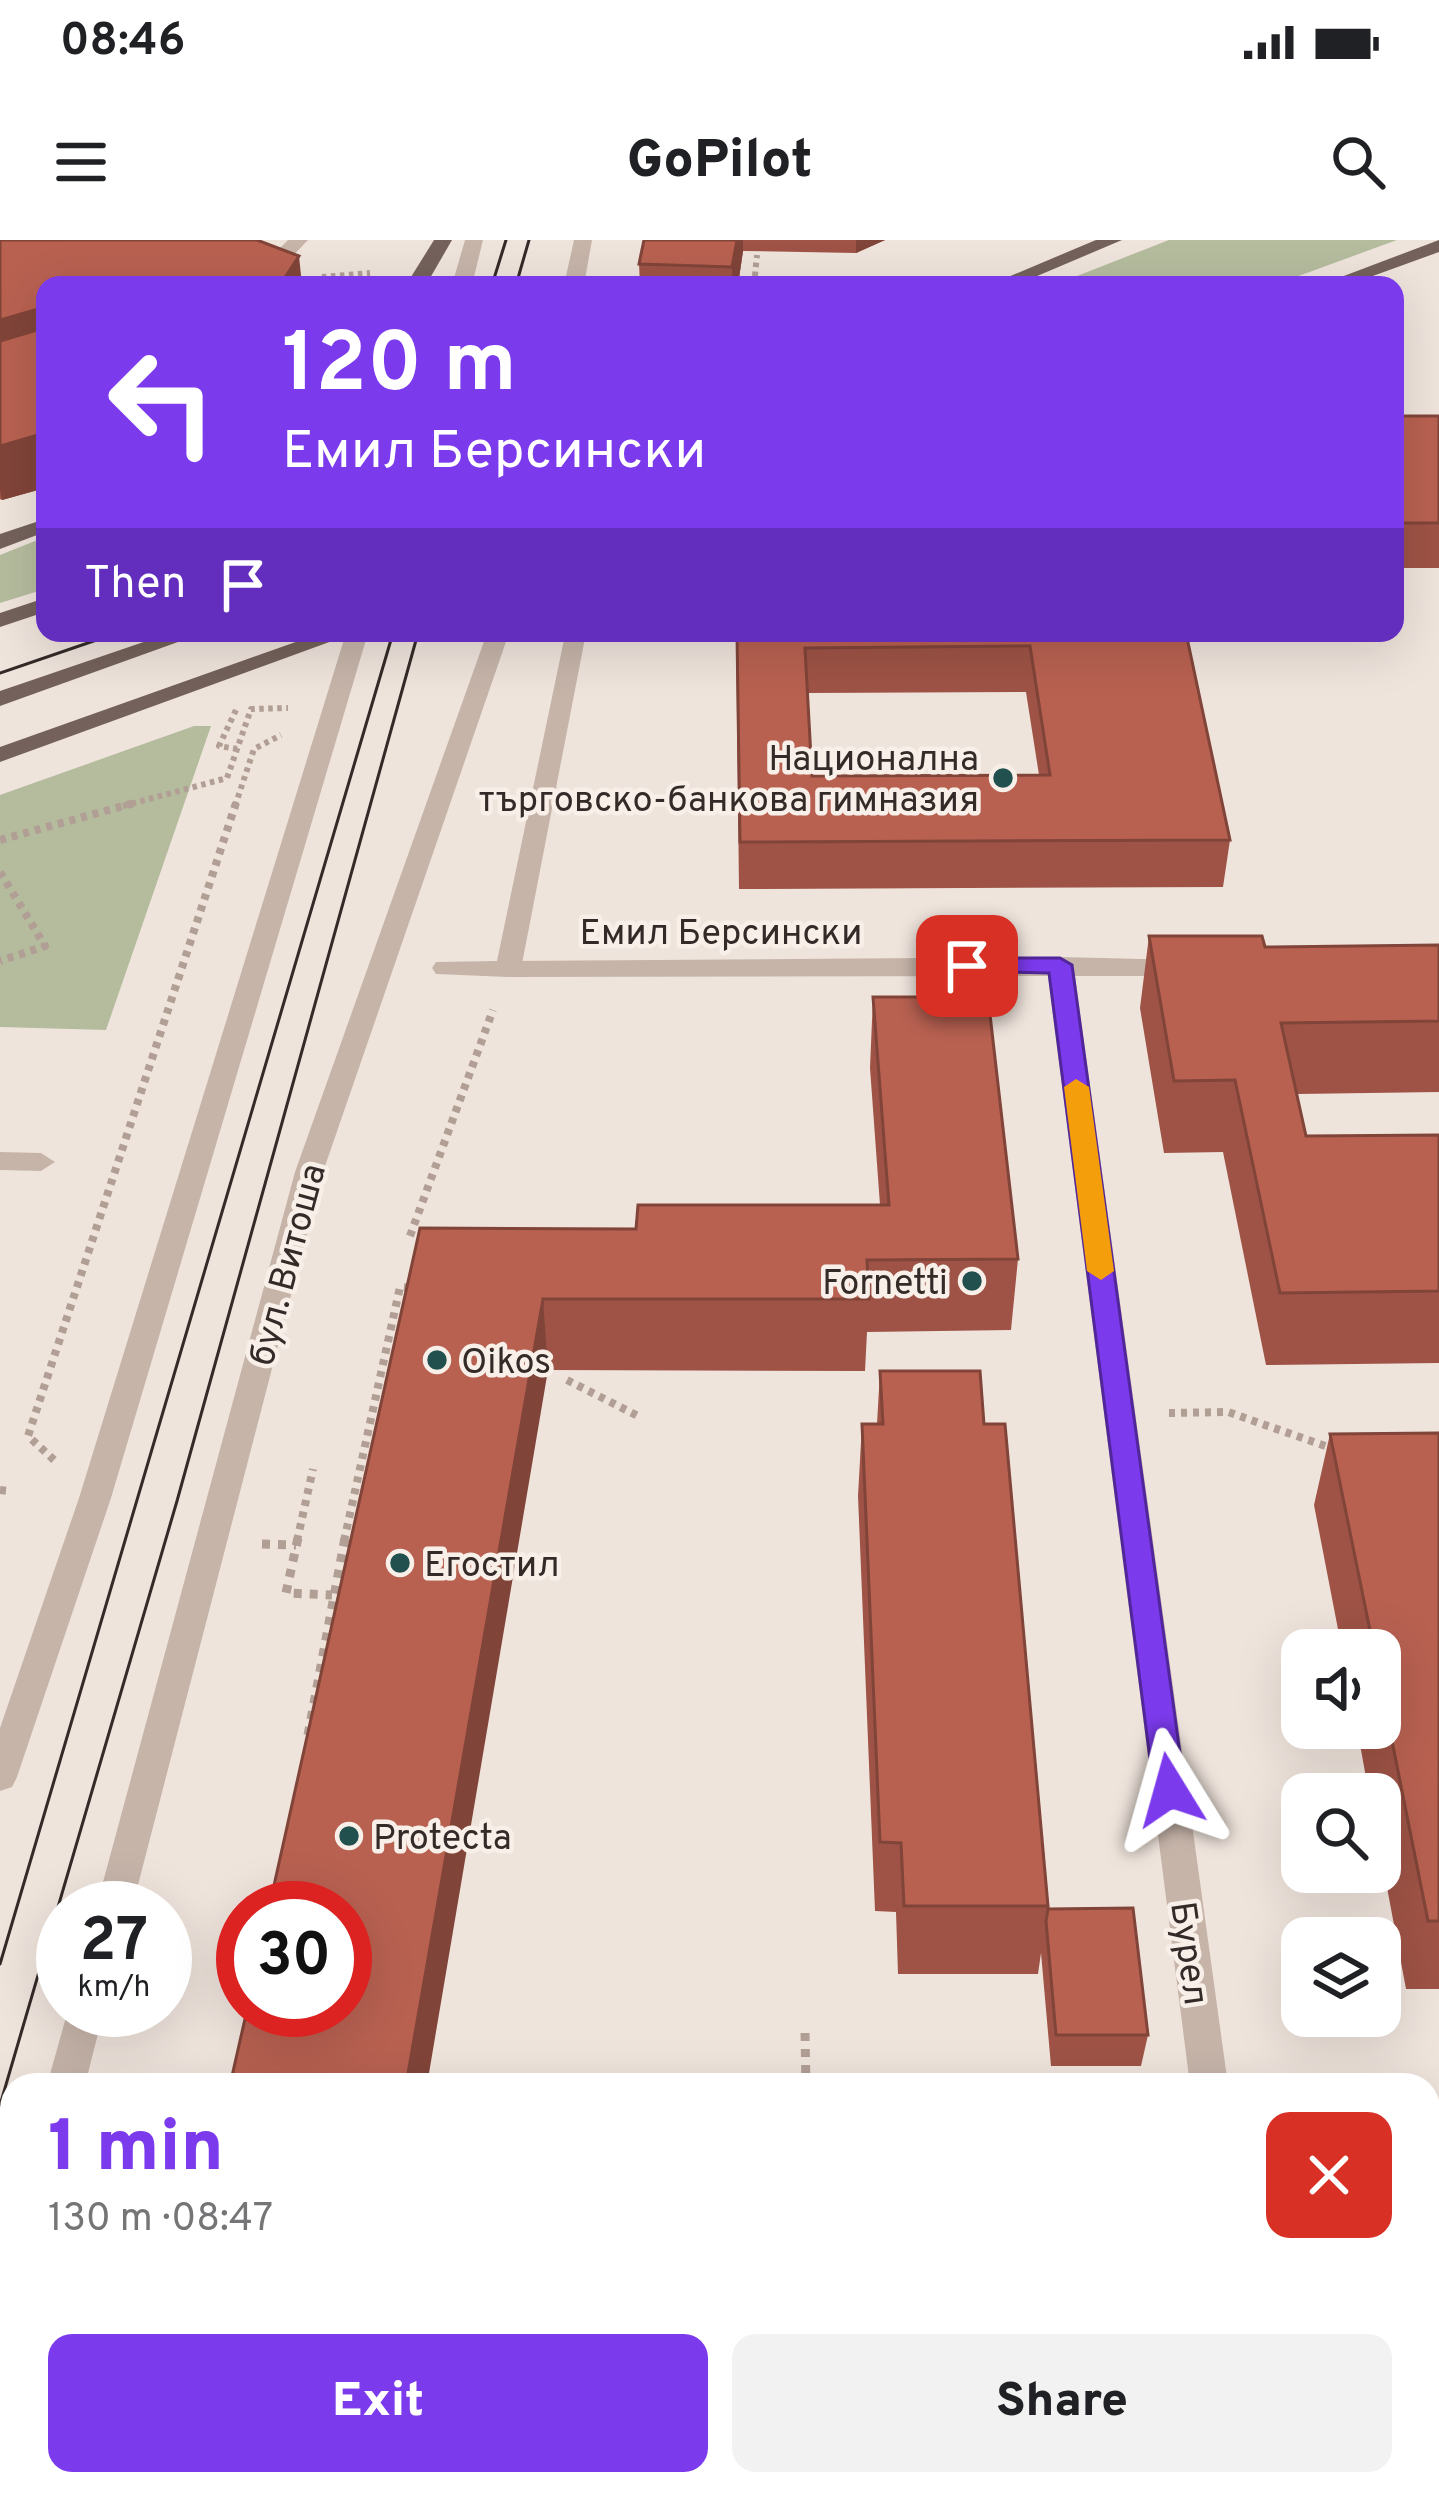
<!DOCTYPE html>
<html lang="en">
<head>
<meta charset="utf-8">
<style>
	:root { --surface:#fff; --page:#f2f2f2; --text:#202124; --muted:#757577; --accent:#7c3aed }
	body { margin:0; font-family:Overpass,sans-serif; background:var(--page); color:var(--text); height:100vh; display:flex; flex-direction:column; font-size:45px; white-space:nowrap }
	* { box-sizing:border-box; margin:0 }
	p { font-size:39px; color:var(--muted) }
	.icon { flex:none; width:66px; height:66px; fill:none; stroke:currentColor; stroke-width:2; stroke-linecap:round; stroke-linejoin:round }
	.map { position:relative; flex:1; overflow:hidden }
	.details { position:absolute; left:0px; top:1833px; width:1440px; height:423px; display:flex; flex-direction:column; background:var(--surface); border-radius:36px 36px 0 0; box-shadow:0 12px 48px #0002 }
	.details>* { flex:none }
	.banner { position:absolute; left:36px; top:36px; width:1368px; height:366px; border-radius:24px; box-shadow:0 12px 48px #0002; background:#7c3aed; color:#fff; overflow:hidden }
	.tools { position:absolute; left:1281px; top:1389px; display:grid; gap:24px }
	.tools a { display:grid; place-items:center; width:120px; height:120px; border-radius:24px; background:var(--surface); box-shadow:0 12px 48px #0002; font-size:60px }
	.speed { position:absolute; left:36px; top:1641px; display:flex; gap:24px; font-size:60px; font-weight:700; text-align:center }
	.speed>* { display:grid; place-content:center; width:156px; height:156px; border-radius:50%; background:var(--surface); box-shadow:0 12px 48px #0002; line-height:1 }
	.speed small { font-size:30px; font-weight:400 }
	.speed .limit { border:18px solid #d22; background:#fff; color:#111 }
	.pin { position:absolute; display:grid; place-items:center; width:102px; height:102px; color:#fff; margin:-51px; border-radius:24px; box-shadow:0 6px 18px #0006 }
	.me { position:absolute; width:132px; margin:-66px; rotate:352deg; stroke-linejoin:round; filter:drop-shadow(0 0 9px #0008) }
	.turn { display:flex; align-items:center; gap:42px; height:252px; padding:0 48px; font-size:54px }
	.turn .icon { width:156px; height:156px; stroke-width:2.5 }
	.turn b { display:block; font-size:84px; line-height:102px }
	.then { display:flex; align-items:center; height:114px; padding:0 48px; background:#0003; gap:24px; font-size:45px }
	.round { display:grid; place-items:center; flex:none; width:126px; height:126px; border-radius:24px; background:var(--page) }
	.overview { display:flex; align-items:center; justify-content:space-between; height:204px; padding:0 48px }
	h1 { font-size:72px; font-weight:800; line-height:90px; color:var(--accent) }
	.action { display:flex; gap:24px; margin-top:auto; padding:24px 48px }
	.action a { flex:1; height:138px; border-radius:24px; background:var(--accent); color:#fff; font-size:48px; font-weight:800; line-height:138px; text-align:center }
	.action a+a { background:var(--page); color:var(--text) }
	.status { display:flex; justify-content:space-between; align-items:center; height:84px; padding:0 60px; background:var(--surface); direction:ltr }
	.status svg { height:33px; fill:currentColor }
	header { display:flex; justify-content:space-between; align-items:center; height:156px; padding:0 48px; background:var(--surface); font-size:54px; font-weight:800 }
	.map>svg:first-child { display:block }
	.green { fill:#b5bc9e }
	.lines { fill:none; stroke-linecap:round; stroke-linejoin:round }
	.path-far2 { stroke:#b19e94; stroke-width:6; stroke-dasharray:4.5 4.5; stroke-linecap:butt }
	.path-far1 { stroke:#b19e94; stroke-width:8; stroke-dasharray:6 6; stroke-linecap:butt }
	.path { stroke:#b19e94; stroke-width:9; stroke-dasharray:8 8; stroke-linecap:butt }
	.service { fill:#c6b4a9; fill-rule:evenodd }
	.pedestrian { fill:#c6b4a9; fill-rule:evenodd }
	.minor { fill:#c6b4a9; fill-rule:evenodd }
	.tertiary { fill:#c6b4a9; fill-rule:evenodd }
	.primary { fill:#74615b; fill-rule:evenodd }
	.tram { stroke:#342b28; stroke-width:3 }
	.wall { fill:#9e5346; fill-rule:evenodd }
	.shaded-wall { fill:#814439 }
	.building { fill:#b86151; stroke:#814439; stroke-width:3; fill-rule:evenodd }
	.route { fill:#7c3aed; stroke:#51269a; stroke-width:3 }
	.slow { fill:#f59e0b }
	.poi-dot { fill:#22504f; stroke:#f7efe8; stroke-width:4.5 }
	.labels { text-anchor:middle; stroke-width:9; stroke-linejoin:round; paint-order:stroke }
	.poi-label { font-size:36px; fill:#342b28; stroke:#f7efe8; text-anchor:start }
	.street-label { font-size:36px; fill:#342b28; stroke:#f7efe8 }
</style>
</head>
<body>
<div class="status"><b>08:46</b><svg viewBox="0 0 49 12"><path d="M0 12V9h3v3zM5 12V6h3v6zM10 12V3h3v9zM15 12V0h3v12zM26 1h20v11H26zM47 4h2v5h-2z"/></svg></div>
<header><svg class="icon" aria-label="menu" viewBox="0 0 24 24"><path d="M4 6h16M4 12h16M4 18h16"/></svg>GoPilot<svg class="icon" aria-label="search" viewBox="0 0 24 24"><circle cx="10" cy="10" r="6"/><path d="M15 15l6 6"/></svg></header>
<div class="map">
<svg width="1439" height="2255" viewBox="0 0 1439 2255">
	<rect width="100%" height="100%" fill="#efe4dc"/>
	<path class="green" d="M1169,0H1397L1274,45H1054Z
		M45,297V349L0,363V315Z
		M194,486H211L106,790L0,787V555Z"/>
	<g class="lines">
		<path class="path-far2" d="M322,37L370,33
			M754,45L757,15
			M236,470L219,506L237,509
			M123,566L227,538L251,469L288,468
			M235,566L254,509L281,495"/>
		<path class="path-far1" d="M0,600L134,563
			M0,632L45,706L0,721
			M410,996L493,770
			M567,1140L638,1176
			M1169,1173L1228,1172L1334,1209
			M54,1220L28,1196L236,563
			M0,1250L9,1251
			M297,1301L313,1229
			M344,1301L400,1047L414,1048"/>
		<path class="path" d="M298,1298L286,1353L332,1355
			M262,1304L296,1305
			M308,1495L345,1298
			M805,1793L806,1845
			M671,2244V2255
			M153,2255L162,2244
			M378,2255L393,2244"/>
		<path class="service" d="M288,0H308L269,41H255V33Z
			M586,393L521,729L508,737L436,734L432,728L436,722L497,721L565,395Z"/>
		<path class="pedestrian" d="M1244,2244H1286L1288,2255H1246Z"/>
		<path class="minor" d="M1060,717L1185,720L1198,728L1185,736H1075L1228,1845H1190L1048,736L508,737L495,729L508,721Z
			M0,912L41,913L55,922L41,931L0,930Z"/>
		<path class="tertiary" d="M465,0H483L472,45H452Z
			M574,0H592L584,45H564Z
			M346,393H368L111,1258L17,1537L12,1547L0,1551V1488L79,1258Z
			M487,393H509L323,932L132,1668H96L295,932Z
			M68,1770H104L85,1845H47Z
			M12,2024V2100L0,2105V2028Z"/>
		<path class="primary" d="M434,0H452L426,45H406Z
			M1096,0H1122L1016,45H989Z
			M1439,0V12L1348,45H1320Z
			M45,279V292L0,309V294Z
			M45,358V372L0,387V373Z
			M170,393H203L0,466V451Z
			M321,393H354L0,522V507Z"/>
		<path class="tram" d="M492,45L506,0
			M516,45L529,0
			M0,433L117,393
			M0,1724L393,393
			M0,1865L177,1261L418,393"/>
	</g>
	<path class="wall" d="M0,0L45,45V248L2,260L0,259Z
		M644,0H885L856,13L743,11L738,45H640L639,24Z
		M1395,176H1439V328H1395Z
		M736,393H1186L1230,600L1223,647L739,649ZM1026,452L1039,535L812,536L808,453Z
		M1149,696L1265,707L1439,705V852L1297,854L1306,896L1439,895V1123L1266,1125L1223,912L1164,913L1140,768Z
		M873,757L1018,1019L1011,1090L867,1092L865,1131L548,1130L420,988L636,989L880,965L870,828Z
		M880,1131L984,1184L1048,1669L1148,1795L1141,1826H1051L1041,1713L1038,1734H898L896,1672L875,1671L858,1256L862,1184H877Z
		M1439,1193V1749H1406L1380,1610V1554H1369L1357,1488H1380V1410H1342L1314,1265L1330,1194Z
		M1428,1962H1439V2196H1428Z"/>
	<path class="shaded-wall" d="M737,0H743V11L738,45H732V27Z
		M856,0H885L856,13Z
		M299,16L302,45H280Z
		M35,70L44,121L0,133V80Z
		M45,193V248L2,260L0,249V206Z
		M543,1059L548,1130L427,1845H406Z"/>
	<path class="building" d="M0,0H257L299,16L280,45H45V193L0,206V101L40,89L41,75L35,70L0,80Z
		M644,0H737L732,27L639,24Z
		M1395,176H1439V283H1395Z
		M737,393H1186L1230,600L740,602ZM1030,406L1050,535L812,536L805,408Z
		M1149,696H1262L1265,707L1439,705V781L1281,783L1306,896L1439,895V1051L1280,1053L1235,840L1174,841Z
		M873,757H988L1018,1019L867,1020L869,1059H543L406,1845H230L247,1770H345V1668H269L420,988L636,989L638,965H889Z
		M880,1131H980L984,1184H1005L1048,1666H904L901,1603L880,1602L862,1184H883Z
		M1439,1193V1681H1428L1380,1441V1410H1374L1330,1194Z
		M1133,1668L1148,1795H1056L1046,1681L1048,1669Z
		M1428,1962H1439V2135H1428Z"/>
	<path class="route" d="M967,718H1060L1072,725L1185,1550L1170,1563L1154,1550L1049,733L959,731L955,726Z"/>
	<path class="slow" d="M1076,839L1089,847L1114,1031L1101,1040L1087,1031L1064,847Z"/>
	<g class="poi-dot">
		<circle cx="1003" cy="538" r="12"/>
		<circle cx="972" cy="1041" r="12"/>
		<circle cx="437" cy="1120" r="12"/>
		<circle cx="400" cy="1323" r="12"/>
		<circle cx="349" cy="1596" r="12"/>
	</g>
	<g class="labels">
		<g class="poi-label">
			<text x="979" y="530" text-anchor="end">Национална<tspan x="979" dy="41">търговско-банкова гимназия</tspan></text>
			<text x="948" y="1054" text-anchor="end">Fornetti</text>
			<text x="461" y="1133">Oikos</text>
			<text x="424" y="1336">Егостил</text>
			<text x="373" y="1609">Protecta</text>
		</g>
		<g class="street-label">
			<text x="721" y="704">Емил Берсински</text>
			<text transform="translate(286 1024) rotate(-75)" y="13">бул. Витоша</text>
			<text transform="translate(1191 1713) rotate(82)" y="13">Бурел</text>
		</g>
	</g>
</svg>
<div class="tools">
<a><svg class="icon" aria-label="sound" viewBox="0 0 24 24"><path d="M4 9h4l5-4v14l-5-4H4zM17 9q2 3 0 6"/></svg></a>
<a><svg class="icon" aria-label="search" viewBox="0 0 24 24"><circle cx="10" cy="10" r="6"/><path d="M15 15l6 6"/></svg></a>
<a><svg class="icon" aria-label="layers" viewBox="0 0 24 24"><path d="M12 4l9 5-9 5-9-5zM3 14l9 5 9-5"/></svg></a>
</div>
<div class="speed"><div>27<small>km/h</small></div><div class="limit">30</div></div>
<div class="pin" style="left:967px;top:726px;background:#d93025"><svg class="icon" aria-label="arrive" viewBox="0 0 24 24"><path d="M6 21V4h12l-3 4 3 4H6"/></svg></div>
<svg class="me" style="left:1170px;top:1550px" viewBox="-20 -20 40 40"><path d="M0-17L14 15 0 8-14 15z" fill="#7c3aed" stroke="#fff" stroke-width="4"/></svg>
<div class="banner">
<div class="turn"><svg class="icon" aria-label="left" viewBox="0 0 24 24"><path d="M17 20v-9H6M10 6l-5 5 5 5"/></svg><div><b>120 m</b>Емил Берсински</div></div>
<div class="then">Then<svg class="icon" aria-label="arrive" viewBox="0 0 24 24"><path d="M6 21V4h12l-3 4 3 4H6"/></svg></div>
</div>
<section class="details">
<div class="overview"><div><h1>1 min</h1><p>130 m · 08:47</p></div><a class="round" style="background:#d93025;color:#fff"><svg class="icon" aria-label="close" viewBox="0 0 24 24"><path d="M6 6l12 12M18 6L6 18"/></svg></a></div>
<div class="action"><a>Exit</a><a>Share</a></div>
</section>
</div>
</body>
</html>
